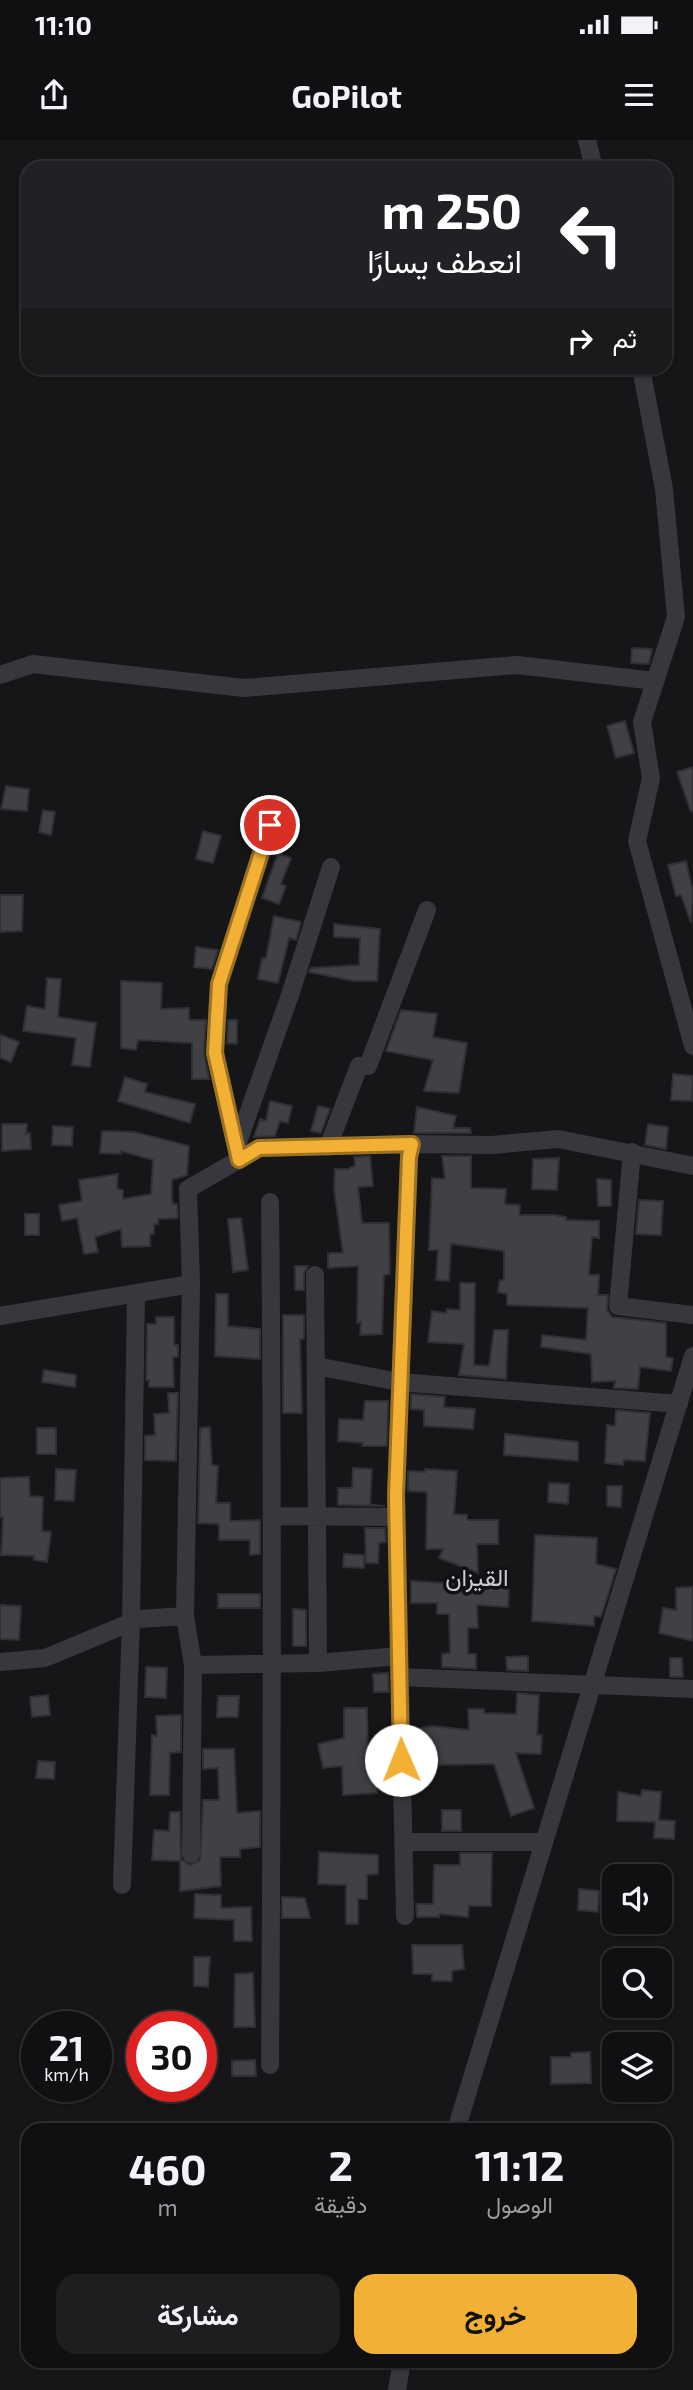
<!DOCTYPE html>
<html lang="ar">
<head>
<meta charset="utf-8">
<style>
	:root { --surface:#101012; --page:#1e1e20; --text:#f1f3f6; --muted:#9c9d9f; --line:#303032; --accent:#f2b134 }
	body { margin:0; font-family:"Exo 2",Vazirmatn,sans-serif; background:var(--page); color:var(--text); direction:rtl; height:100vh; display:flex; flex-direction:column; font-size:26px; white-space:nowrap }
	* { box-sizing:border-box; margin:0 }
	p { font-size:23px; color:var(--muted) }
	.icon { flex:none; width:38px; height:38px; fill:none; stroke:currentColor; stroke-width:2; stroke-linecap:round; stroke-linejoin:round }
	.map { position:relative; flex:1; overflow:hidden; direction:ltr }
	.panel { position:absolute; left:21px; top:1983px; width:651px; height:245px; display:flex; flex-direction:column; background:var(--surface); border-radius:21px; box-shadow:0 2px 5px #0004,0 0 0 2px var(--line); direction:rtl }
	.panel>* { flex:none }
	.hud { position:absolute; left:21px; top:21px; width:651px; height:214px; border-radius:21px; box-shadow:0 2px 5px #0004,0 0 0 2px var(--line); direction:rtl; background:#202124; color:#fff; overflow:hidden }
	.fabs { position:absolute; left:602px; top:1724px; display:grid; gap:14px }
	.fabs a { display:grid; place-items:center; width:70px; height:70px; border-radius:14px; background:var(--surface); box-shadow:0 2px 5px #0004,0 0 0 2px var(--line); font-size:35px }
	.speed { position:absolute; left:21px; top:1871px; display:flex; gap:14px; font-size:35px; font-weight:700; text-align:center }
	.speed>* { display:grid; place-content:center; width:91px; height:91px; border-radius:50%; background:var(--surface); box-shadow:0 2px 5px #0004,0 0 0 2px var(--line); line-height:1 }
	.speed small { font-size:18px; font-weight:400 }
	.speed .limit { border:10px solid #d22; background:#fff; color:#111 }
	.pin { position:absolute; display:grid; place-items:center; width:60px; height:60px; color:#fff; margin:-30px; border:4px solid #fff; border-radius:50%; box-shadow:0 2px 7px #0007 }
	.me { position:absolute; width:77px; margin:-38px; rotate:359deg; stroke-linejoin:round; filter:drop-shadow(0 0 5px #0008) }
	.turn { display:flex; align-items:center; gap:24px; height:147px; padding:0 35px; font-size:32px }
	.turn .icon { width:91px; height:91px; stroke-width:2.5 }
	.turn b { display:block; font-size:49px; line-height:60px }
	.then { display:flex; align-items:center; height:66px; padding:0 35px; background:#0003; gap:14px; font-size:26px }
	.eta { display:flex; justify-content:space-evenly; align-items:center; height:119px; text-align:center }
	.eta b { font-size:42px; font-weight:700; line-height:49px }
	.primary-button { display:flex; gap:14px; margin-top:auto; padding:14px 35px }
	.primary-button a { flex:1; height:80px; border-radius:21px; background:var(--accent); color:#111; font-size:28px; font-weight:700; line-height:80px; text-align:center }
	.primary-button a+a { background:var(--page); color:var(--text) }
	.status { display:flex; justify-content:space-between; align-items:center; height:49px; padding:0 35px; background:var(--surface); direction:ltr }
	.status svg { height:19px; fill:currentColor }
	header { display:flex; justify-content:space-between; align-items:center; height:91px; padding:0 35px; background:var(--surface); font-size:32px; font-weight:700 }
	.map>svg:first-child { display:block }
	.building { fill:#404145; stroke:#303034; stroke-width:2 }
	.lines { fill:none; stroke-linecap:round; stroke-linejoin:round }
	.minor { stroke:#37383d; stroke-width:18 }
	.route-casing { stroke:#9d7322; stroke-width:18 }
	.route { stroke:#f2b134; stroke-width:12 }
	.labels { text-anchor:middle; stroke-width:7; stroke-linejoin:round; paint-order:stroke }
	.quarter-label { font-size:24px; fill:#c9ccd4; stroke:#111113 }
</style>
</head>
<body>
<div class="status"><b>11:10</b><svg viewBox="0 0 49 12"><path d="M0 12V9h3v3zM5 12V6h3v6zM10 12V3h3v9zM15 12V0h3v12zM26 1h20v11H26zM47 4h2v5h-2z"/></svg></div>
<header><svg class="icon" aria-label="menu" viewBox="0 0 24 24"><path d="M4 6h16M4 12h16M4 18h16"/></svg>GoPilot<svg class="icon" aria-label="share" viewBox="0 0 24 24"><path d="M12 15V3M7 8l5-5 5 5M5 13v7h14v-7"/></svg></header>
<div class="map">
<svg width="693" height="2250" viewBox="0 0 693 2250">
	<rect width="100%" height="100%" fill="#161618"/>
	<path class="building" d="M632,508L652,509L649,524L631,523Z
		M625,581L634,613L616,618L607,586Z
		M693,627V671L691,672L677,632Z
		M6,646L29,649L27,671L1,669Z
		M43,670L55,672L51,695L39,692Z
		M203,691L221,696L213,723L196,719Z
		M278,713L291,718L281,744L286,746L279,764L262,758Z
		M686,721L693,752L691,783L681,755L676,756L668,725Z
		M0,755H23L22,791L0,792Z
		M274,776L301,782L296,800L289,798L278,843L258,839L262,818H266Z
		M334,784L380,789L377,841H354L309,832L311,828L359,825L360,798L334,797Z
		M196,807L218,810L212,829L194,827Z
		M47,838L61,839L58,877L96,883L90,927L72,925L76,898L23,891L27,866L45,869Z
		M121,841L162,843L161,869L189,868V880H206L204,913L209,939H192V903L138,900L136,910L121,908Z
		M401,870L437,874L433,897L467,903L459,953L424,951L433,920L386,911Z
		M228,880H237V904L227,903Z
		M0,895L19,902L11,922L0,918Z
		M673,934L693,936L692,961L671,960Z
		M125,937L147,944L145,952L195,964L190,983L118,961Z
		M270,961L292,966L288,983L280,981L275,996L254,997L260,979L266,981Z
		M318,966L330,969L321,993L311,991Z
		M417,967L456,976L453,988H470L471,993H414Z
		M2,984H27L26,994L30,993L31,1009L2,1011Z
		M648,984L668,987L666,1009L645,1005Z
		M53,986L73,987L72,1006L52,1005Z
		M102,991L134,992L189,1006L187,1035L172,1040V1058L173,1064H177L178,1078L158,1079V1084H154V1094H150V1106L122,1107L121,1089L95,1097L98,1112L84,1114L77,1078L62,1081L59,1065L82,1061L79,1040L118,1034L117,1049L123,1050V1059L151,1054L153,1020L121,1011V1014L100,1013Z
		M370,1016L373,1046L358,1047L362,1083H389L390,1134L384,1135L382,1194L360,1195L361,1182L357,1183L358,1126L328,1128V1113H343L334,1049L335,1029H350V1027L355,1026L354,1017Z
		M442,1016H471V1048L506,1049L505,1064L520,1065L519,1075H554L566,1077V1080L599,1081V1098L592,1097L589,1135H599L598,1155H608L607,1170L612,1177L666,1183V1217L673,1218L671,1231L640,1227L638,1249L614,1248L615,1241L592,1242L591,1214L541,1207L542,1195L586,1200L588,1168L507,1165V1154L498,1152L500,1140H504V1111L451,1104L449,1141L436,1140L438,1110H429L432,1038L445,1039Z
		M559,1018L557,1050L532,1049L533,1019Z
		M597,1039L611,1040V1066H598Z
		M639,1060L663,1061L661,1095L636,1094Z
		M25,1074H39V1095H25Z
		M241,1078L248,1130L233,1132L228,1079Z
		M295,1126H308L304,1134V1150H295Z
		M460,1143H475L474,1225L489,1226L494,1190H508L506,1239L459,1235L464,1204L428,1202L432,1171L446,1173L447,1169L460,1170Z
		M216,1154H228V1186L260,1189V1219L215,1216Z
		M283,1175H304V1199H300L302,1273H283Z
		M156,1177H174V1205H178V1217H173L174,1247H149V1240H146L147,1184H156Z
		M44,1230L76,1235L75,1247L42,1242Z
		M168,1253H178L176,1321L145,1320V1296L155,1295L154,1274L169,1273Z
		M411,1254L445,1257L444,1267L475,1269L473,1289L424,1286V1270L411,1269Z
		M365,1261H388L387,1306H362L363,1303L338,1301L339,1279L363,1280Z
		M616,1270L650,1273L645,1321L624,1320L623,1325L605,1323L607,1285L615,1286Z
		M210,1287L212,1325L218,1326L216,1363H230V1381L260,1380V1414L250,1415V1400H219V1384L198,1383L200,1288Z
		M37,1288H56V1314H37Z
		M505,1294L578,1302V1321L504,1315Z
		M353,1328L372,1329L370,1365L385,1366L338,1365V1348H352Z
		M56,1329L76,1330L74,1361L55,1360Z
		M425,1329L457,1331L454,1374L467,1375V1380H498V1404H477L478,1433L439,1418L443,1409H426L427,1352L408,1351V1331L425,1332Z
		M29,1337L30,1356L43,1357L42,1391L51,1392L47,1422L34,1420V1416L1,1415L3,1377H0V1338Z
		M549,1343L569,1344L568,1364L548,1362Z
		M607,1346H622L621,1367L607,1366Z
		M365,1388H385L386,1402L379,1403L378,1423H366Z
		M535,1395L597,1398L596,1424L616,1429L601,1477L594,1476V1486L532,1481Z
		M344,1414L364,1415V1428L343,1427Z
		M411,1441L509,1447L508,1467L477,1465L478,1488H468V1514H476V1529L442,1527V1514L450,1513L449,1474H437V1463H411Z
		M693,1447V1501L659,1493L663,1468L676,1470V1448Z
		M218,1454H260V1468H218Z
		M0,1465L21,1466L19,1500L0,1499Z
		M293,1469L306,1470V1506H293Z
		M528,1516V1531L507,1530L506,1517Z
		M670,1518H682L683,1537H670Z
		M146,1527L167,1528L166,1558L145,1557Z
		M388,1533L389,1552H374L373,1534Z
		M517,1553L539,1555L537,1595H542L541,1614L516,1613L534,1668L511,1676L494,1624L430,1625V1604L422,1606L419,1588L432,1586L469,1590L468,1569H484V1573L516,1574Z
		M48,1555L50,1575L32,1577L30,1557Z
		M218,1556H239L238,1577H217Z
		M344,1568H367L368,1619L390,1620L391,1636H377V1653L343,1655L342,1626L323,1628L318,1604L344,1598Z
		M181,1575V1612L170,1613L169,1655H150L152,1595L157,1596L156,1576Z
		M203,1609H234L237,1673L260,1671V1707L240,1709V1717H220L221,1746L180,1751V1721L152,1720L154,1690L169,1691L170,1672H180L181,1719L190,1725L200,1720L203,1660H219L218,1628L203,1629Z
		M38,1621L55,1622L54,1639L36,1638Z
		M642,1650L661,1652L659,1680L675,1681L674,1699L654,1698L655,1682L617,1681L618,1652L641,1656Z
		M442,1670H461V1691H442Z
		M319,1712L378,1715V1734L367,1735V1759H358V1784H346V1745L318,1744Z
		M460,1713H492L491,1766H469L468,1777L439,1774V1777H417L416,1764H433L434,1725H460Z
		M579,1749L599,1751L598,1772L578,1770Z
		M195,1754L221,1755V1768L251,1767L252,1801H234V1780L194,1778Z
		M282,1757L305,1758L310,1778H282Z
		M412,1805H462L464,1829L452,1831V1841H432V1834H413Z
		M194,1817H210L208,1847L194,1846Z
		M660,1829H673L670,1872H660Z
		M253,1833L255,1887H234L235,1834Z
		M590,1912L591,1943L551,1944V1917H571V1913Z
		M255,1920L256,1936H232V1921Z"/>
	<g class="lines">
		<path class="minor" d="M587,0L594,28
			M641,228L664,349L676,477L642,582L651,638L637,701L693,906
			M0,535L33,524L244,548L517,525L655,541
			M328,1007L359,926H368L427,770
			M236,1008L290,855L331,727
			M632,1012L618,1166L693,1175
			M239,1020L215,913L219,844L270,685
			M270,1062C273,1350 272,1637 270,1925
			M315,1135L318,1523
			M0,1176L191,1144
			M316,1226L399,1242L679,1264
			M273,1376L396,1377
			M0,1522L45,1518L139,1479L185,1476
			M193,1525L318,1523L399,1516
			M399,1537L693,1549
			M403,1702H544
			M191,1714L193,1525L185,1476L191,1144L188,1049L259,1008L412,1004L492,1005L558,999L693,1026
			M122,1745L131,1481L136,1154
			M405,1776L396,1356L409,1017L412,1004
			M456,1990L693,1216
			M397,2250L402,2221"/>
	</g>
	<g class="lines">
		<g class="route-casing">
			<path id="route" d="M270,685L219,844L215,913L239,1020L259,1008L412,1004L409,1017L396,1356L401,1620"/>
		</g>
		<use href="#route" class="route"/>
	</g>
	<g class="labels">
		<g class="quarter-label">
			<text x="477" y="1446">القيزان</text>
		</g>
	</g>
</svg>
<div class="fabs">
<a><svg class="icon" aria-label="sound" viewBox="0 0 24 24"><path d="M4 9h4l5-4v14l-5-4H4zM17 9q2 3 0 6"/></svg></a>
<a><svg class="icon" aria-label="search" viewBox="0 0 24 24"><circle cx="10" cy="10" r="6"/><path d="M15 15l6 6"/></svg></a>
<a><svg class="icon" aria-label="layers" viewBox="0 0 24 24"><path d="M12 4l9 5-9 5-9-5zM3 14l9 5 9-5"/></svg></a>
</div>
<div class="speed"><div>21<small>km/h</small></div><div class="limit">30</div></div>
<div class="pin" style="left:270px;top:685px;background:#d93025"><svg class="icon" aria-label="arrive" viewBox="0 0 24 24"><path d="M6 21V4h12l-3 4 3 4H6"/></svg></div>
<svg class="me" style="left:401px;top:1620px" viewBox="-20 -20 40 40"><circle r="19" fill="#fff"/><path d="M0-13L10 11 0 6-10 11z" fill="#f2b134"/></svg>
<div class="hud">
<div class="turn"><svg class="icon" aria-label="left" viewBox="0 0 24 24"><path d="M17 20v-9H6M10 6l-5 5 5 5"/></svg><div><b>250 m</b>انعطف يسارًا</div></div>
<div class="then">ثم<svg class="icon" aria-label="right" viewBox="0 0 24 24"><path d="M7 20v-9h11M14 6l5 5-5 5"/></svg></div>
</div>
<section class="panel">
<div class="eta">
<div><b>11:12</b><p>الوصول</p></div>
<div><b>2</b><p>دقيقة</p></div>
<div><b>460</b><p>m</p></div>
</div>
<div class="primary-button"><a>خروج</a><a>مشاركة</a></div>
</section>
</div>
</body>
</html>
